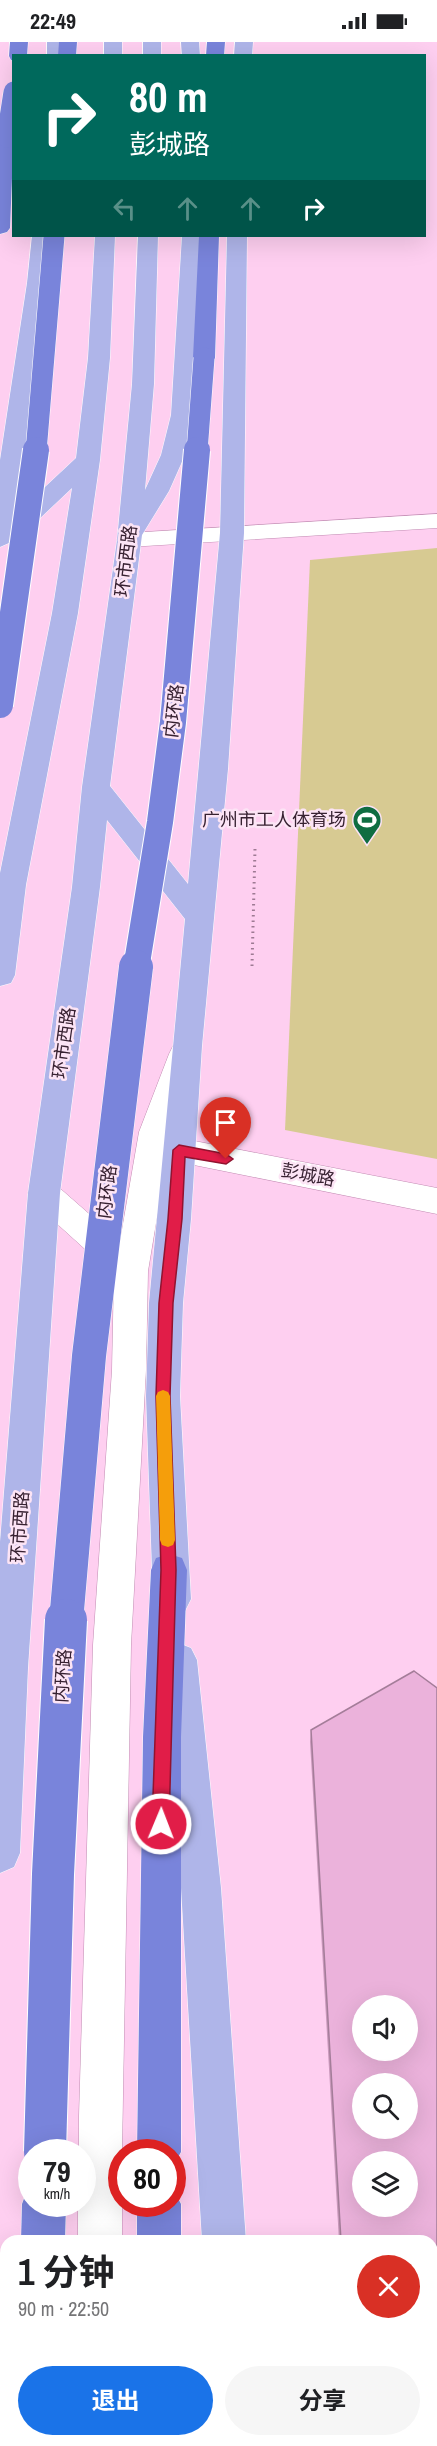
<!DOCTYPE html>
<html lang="zh">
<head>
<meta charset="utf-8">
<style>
	:root { --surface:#fff; --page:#f6f6f6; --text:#202124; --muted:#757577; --accent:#1a73e8 }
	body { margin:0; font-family:"Archivo Narrow","Noto Sans SC",sans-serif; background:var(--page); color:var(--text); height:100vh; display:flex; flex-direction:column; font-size:22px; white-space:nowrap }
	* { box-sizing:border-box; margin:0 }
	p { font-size:20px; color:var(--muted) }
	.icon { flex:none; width:33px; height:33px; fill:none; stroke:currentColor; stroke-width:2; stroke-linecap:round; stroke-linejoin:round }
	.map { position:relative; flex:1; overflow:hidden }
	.panel { position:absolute; left:0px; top:2193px; width:438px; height:212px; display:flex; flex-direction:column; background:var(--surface); border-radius:18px 18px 0 0; box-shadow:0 6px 24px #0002 }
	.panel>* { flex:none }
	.banner { position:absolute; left:12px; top:12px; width:414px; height:183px; border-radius:0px; box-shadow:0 6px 24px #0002; background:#00695c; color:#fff; overflow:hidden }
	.tools { position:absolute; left:352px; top:1953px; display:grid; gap:12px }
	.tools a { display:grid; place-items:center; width:66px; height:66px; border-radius:50%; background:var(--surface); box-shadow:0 6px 24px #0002; font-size:30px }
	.speed { position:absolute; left:18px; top:2097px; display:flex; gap:12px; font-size:30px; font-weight:700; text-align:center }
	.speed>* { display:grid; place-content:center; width:78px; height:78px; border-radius:50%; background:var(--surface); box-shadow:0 6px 24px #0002; line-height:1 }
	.speed small { font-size:15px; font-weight:400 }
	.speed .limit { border:9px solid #d22; background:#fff; color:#111 }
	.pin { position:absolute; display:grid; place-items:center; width:51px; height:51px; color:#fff; margin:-62px -26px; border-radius:50% 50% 50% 0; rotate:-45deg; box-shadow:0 0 6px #0007 }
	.pin .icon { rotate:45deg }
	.me { position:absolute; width:66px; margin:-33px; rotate:1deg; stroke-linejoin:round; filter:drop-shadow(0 0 4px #0008) }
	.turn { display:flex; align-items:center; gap:21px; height:126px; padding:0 18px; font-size:27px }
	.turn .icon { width:78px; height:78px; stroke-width:2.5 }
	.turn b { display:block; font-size:42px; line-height:51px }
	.lanes { display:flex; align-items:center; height:57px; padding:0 18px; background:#0003; justify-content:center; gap:30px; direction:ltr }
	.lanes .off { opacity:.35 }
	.round { display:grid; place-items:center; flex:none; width:63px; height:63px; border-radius:32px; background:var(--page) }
	.headline { display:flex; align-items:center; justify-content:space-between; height:102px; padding:0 18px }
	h1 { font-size:36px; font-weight:700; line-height:45px }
	.button { display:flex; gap:12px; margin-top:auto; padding:12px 18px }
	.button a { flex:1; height:69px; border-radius:36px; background:var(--accent); color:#fff; font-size:24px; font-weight:700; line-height:69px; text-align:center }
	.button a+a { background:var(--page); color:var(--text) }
	.status { display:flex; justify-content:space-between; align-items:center; height:42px; padding:0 30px; background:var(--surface); direction:ltr }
	.status svg { height:16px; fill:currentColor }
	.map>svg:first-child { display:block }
	.green { fill:#d7ca92 }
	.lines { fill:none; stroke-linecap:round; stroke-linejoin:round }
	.minor-casing { stroke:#c28cb3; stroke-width:1 }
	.major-casing { stroke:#fff; stroke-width:1 }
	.highway-casing { stroke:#fff; stroke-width:1 }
	.path { stroke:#9d7a93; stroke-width:3; stroke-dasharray:1.5 4; stroke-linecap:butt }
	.minor { fill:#fff; fill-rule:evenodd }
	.major { fill:#afb5e9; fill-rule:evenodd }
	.highway { fill:#7984db; fill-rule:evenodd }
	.highway-bridge-far3-casing { stroke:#fff; stroke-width:22; stroke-linecap:butt }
	.highway-bridge-far2-casing { stroke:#fff; stroke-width:28; stroke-linecap:butt }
	.highway-bridge-far1-casing { stroke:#fff; stroke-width:35; stroke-linecap:butt }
	.highway-bridge-casing { stroke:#fff; stroke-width:44; stroke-linecap:butt }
	.highway-bridge-far3 { stroke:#7984db; stroke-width:21 }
	.highway-bridge-far2 { stroke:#7984db; stroke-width:26 }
	.highway-bridge-far1 { stroke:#7984db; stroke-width:34 }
	.highway-bridge { stroke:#7984db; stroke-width:42 }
	.wall { fill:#ca99bc; fill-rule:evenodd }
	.building { fill:#ebb2db; stroke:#a47d99; stroke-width:1.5; fill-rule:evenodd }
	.route { fill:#e11d48; stroke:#92132f; stroke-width:1.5 }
	.slow { fill:#f59e0b }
	.labels { text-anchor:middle; stroke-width:5; stroke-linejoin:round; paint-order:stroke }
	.street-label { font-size:18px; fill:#372131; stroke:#fce4f5 }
	.poi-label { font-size:18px; fill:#372131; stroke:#fce4f5; text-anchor:end }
</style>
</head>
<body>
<div class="status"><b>22:49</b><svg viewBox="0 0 49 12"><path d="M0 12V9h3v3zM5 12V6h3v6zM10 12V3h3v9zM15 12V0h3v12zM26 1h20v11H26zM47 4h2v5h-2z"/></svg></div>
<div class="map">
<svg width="437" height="2404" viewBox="0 0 437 2404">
	<rect width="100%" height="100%" fill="#fecff0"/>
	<path class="green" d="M437,506V1117L285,1088L310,518Z"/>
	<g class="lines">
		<g class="minor-casing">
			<path id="minor" d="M437,472V486L129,505L120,503L117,498L120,493L129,491Z
				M184,1001L195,1004L199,1012L169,1099L179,1096L437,1146V1172L179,1120L167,1115L148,1229L146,1328L131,1603L122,2110V2199H78V2162H82V2110H79V2074L93,1603L112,1328L114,1230L108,1228L33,1160L28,1151L33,1142L44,1138L55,1142L120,1199L139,1090L169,1012L173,1004Z
				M75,2398H123V2404H75Z"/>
		</g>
		<g class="major-casing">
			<path id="major" d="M47,0H65V14H47Z
				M104,0H122V14H104Z
				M143,0H161V14H143Z
				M181,0H199L200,14H182Z
				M235,0H253L252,14H234Z
				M32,194H52L49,241L16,472L76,416L88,316L95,194H115L110,316L100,418L78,571L26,843L15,933L11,941L0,944V831L52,571L72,446L18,497L0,505V418L27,241Z
				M138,194H158L154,342L145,448L161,413L171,373L182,194H202L195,373L185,413L169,449L142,493L110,744L188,842L220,491L227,194H247L244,491L228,727L202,1004L191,1177L183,1261L180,1354L191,1557L185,1569L172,1574L159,1569L153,1557L146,1354L149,1261L185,877L107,778L100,845L60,1151L28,1626L20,1811L14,1825L0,1831V1500L28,1151L72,845L82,745L117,498L132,342Z
				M178,1601L191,1606L197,1618L221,1846L246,2199H202L181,1846L159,1618L165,1606Z
				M209,2398H257L258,2404H210Z"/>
		</g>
		<g class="highway-casing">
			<path id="highway" d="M10,0H28L27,14H14V19L11,18L9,14Z
				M59,0H77L76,14H58Z
				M207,0H225L224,14H206Z
				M0,69L7,71L14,86L10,186L7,190L0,192Z
				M199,194H219L215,316L212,321L204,323L196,321L193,316Z
				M169,1512L182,1516L187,1528L181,1695V2110L172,2126V2110H137L143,1695L151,1528L156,1516Z
				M32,2145V2162H66L65,2199H21L22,2162L28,2146Z
				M172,2145L181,2162V2199H137V2162H172Z
				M16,2398H64V2404H16Z
				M138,2398H186V2404H138Z"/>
		</g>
		<path class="path" d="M252,924L255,807"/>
		<use href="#minor" class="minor"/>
		<use href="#major" class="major"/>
		<use href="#highway" class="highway"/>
		<g class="highway-bridge-far3-casing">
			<path id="highway-bridge-far3" d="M7,95L14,50
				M36,410L54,194
				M197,410L204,316"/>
		</g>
		<g class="highway-bridge-far2-casing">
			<path id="highway-bridge-far2" d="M0,663L36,408
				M136,927L160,780L173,680L197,408"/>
		</g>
		<g class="highway-bridge-far1-casing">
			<path id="highway-bridge-far1" d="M66,1580L89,1314L136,925"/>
		</g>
		<g class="highway-bridge-casing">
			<path id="highway-bridge" d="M45,2110L53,1832L66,1578"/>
		</g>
		<use href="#highway-bridge-far3" class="highway-bridge-far3"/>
		<use href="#highway-bridge-far2" class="highway-bridge-far2"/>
		<use href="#highway-bridge-far1" class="highway-bridge-far1"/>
		<use href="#highway-bridge" class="highway-bridge"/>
	</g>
	<path class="wall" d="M414,1629L437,1646V2404H351L350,2398H432V2199H339L310,1700L311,1688ZM363,1964H408V2008H363ZM363,2042H408V2086H363ZM363,2120H408V2164H363Z"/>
	<path class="building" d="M414,1629L437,1646V2404H353L352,2398H432V2199H341L311,1688ZM363,1964H408V2008H363ZM363,2042H408V2086H363ZM363,2120H408V2164H363Z"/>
	<path class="route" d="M179,1103L226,1112L233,1117L226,1122L185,1115L182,1177L173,1261L170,1354L176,1528L169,1782L166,1788L161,1790L155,1788L152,1782L161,1528L156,1354L159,1261L168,1177L173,1108Z"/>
	<path class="slow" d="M163,1348L168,1350L170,1354L175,1498L173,1503L168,1505L162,1503L160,1498L156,1354L158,1350Z"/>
	<defs>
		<g id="stadium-pin" transform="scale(1.5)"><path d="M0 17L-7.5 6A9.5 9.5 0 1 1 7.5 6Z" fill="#0f6d42" stroke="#fce4f5"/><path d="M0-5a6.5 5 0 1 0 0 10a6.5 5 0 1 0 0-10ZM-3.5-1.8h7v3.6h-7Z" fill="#fff"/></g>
	</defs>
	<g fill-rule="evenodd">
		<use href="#stadium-pin" x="367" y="778"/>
	</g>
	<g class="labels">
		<g class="street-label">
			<text transform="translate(126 519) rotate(-83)" y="6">环市西路</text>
			<text transform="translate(174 669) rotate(-83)" y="6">内环路</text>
			<text transform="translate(64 1001) rotate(-82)" y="6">环市西路</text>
			<text transform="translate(308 1133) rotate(11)" y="6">彭城路</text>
			<text transform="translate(107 1150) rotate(-83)" y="6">内环路</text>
			<text transform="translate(20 1485) rotate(-86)" y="6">环市西路</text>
			<text transform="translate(63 1634) rotate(-86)" y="6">内环路</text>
		</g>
		<g class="poi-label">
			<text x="346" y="784">广州市工人体育场</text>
		</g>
	</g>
</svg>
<div class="tools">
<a><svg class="icon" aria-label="sound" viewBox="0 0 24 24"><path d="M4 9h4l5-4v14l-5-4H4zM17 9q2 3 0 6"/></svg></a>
<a><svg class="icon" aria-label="search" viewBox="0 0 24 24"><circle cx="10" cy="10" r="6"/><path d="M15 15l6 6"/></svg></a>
<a><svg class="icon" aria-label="layers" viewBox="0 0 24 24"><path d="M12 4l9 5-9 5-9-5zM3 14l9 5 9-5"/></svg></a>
</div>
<div class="speed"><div>79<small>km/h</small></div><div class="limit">80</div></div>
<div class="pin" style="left:226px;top:1117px;background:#d93025"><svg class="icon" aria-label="arrive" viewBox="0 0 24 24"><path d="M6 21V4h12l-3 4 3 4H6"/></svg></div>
<svg class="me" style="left:161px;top:1782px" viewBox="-20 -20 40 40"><circle r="17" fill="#e11d48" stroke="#fff" stroke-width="3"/><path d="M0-11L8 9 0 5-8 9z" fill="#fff"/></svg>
<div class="banner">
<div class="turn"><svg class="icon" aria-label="right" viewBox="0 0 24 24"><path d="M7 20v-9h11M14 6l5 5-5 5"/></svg><div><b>80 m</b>彭城路</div></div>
<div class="lanes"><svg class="icon off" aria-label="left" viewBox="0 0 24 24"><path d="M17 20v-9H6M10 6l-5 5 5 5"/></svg><svg class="icon off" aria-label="ahead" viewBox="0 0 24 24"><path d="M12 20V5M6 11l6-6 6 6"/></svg><svg class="icon off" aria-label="ahead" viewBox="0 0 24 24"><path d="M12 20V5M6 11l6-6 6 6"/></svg><svg class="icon" aria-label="right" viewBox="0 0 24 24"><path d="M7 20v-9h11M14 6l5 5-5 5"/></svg></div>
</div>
<section class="panel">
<div class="headline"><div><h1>1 分钟</h1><p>90 m · 22:50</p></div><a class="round" style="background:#d93025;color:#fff"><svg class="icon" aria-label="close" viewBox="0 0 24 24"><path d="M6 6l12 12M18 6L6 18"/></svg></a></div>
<div class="button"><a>退出</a><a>分享</a></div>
</section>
</div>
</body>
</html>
